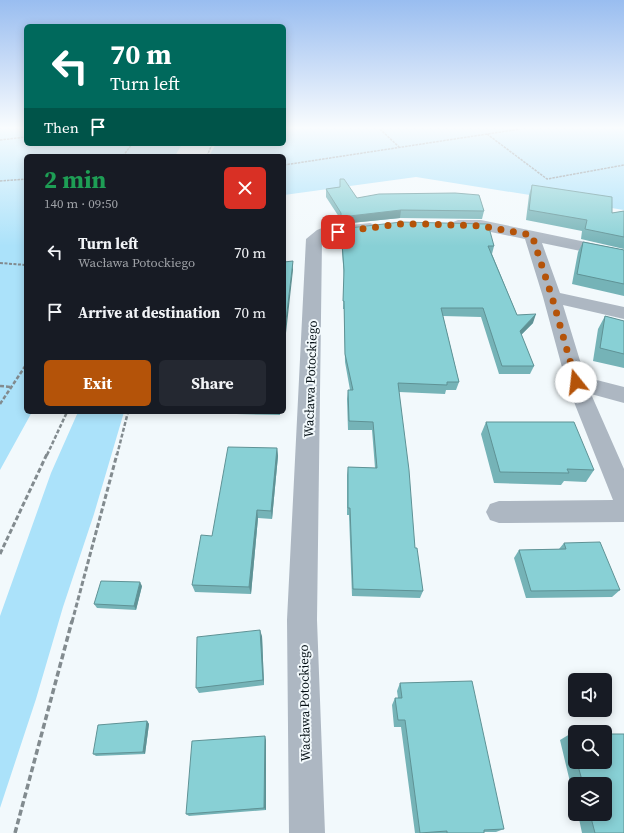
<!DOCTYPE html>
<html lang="en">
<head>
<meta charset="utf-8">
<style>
	:root { --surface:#171b24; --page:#242831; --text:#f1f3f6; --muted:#9ea1a6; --accent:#b45309 }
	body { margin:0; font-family:"Source Serif 4",serif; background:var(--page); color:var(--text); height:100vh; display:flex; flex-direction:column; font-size:15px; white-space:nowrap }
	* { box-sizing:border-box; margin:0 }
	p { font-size:13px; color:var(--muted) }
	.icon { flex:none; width:22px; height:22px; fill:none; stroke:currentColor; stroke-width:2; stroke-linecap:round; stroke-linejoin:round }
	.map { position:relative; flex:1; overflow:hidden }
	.sheet { position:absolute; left:24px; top:154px; width:262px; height:260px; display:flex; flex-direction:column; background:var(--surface); border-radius:6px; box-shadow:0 2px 10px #0003 }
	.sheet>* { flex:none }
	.banner { position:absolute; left:24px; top:24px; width:262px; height:122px; border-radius:6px; box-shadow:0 2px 10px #0003; background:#00695c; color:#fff; overflow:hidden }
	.controls { position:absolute; left:568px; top:673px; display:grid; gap:8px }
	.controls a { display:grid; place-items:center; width:44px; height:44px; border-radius:6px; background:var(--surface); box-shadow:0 2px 10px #0003; font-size:20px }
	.pin { position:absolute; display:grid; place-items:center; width:34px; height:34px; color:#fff; margin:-17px; border-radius:8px; box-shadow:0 2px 6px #0006 }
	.me { position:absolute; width:44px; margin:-22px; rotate:344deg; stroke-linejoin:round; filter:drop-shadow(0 0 3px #0008) }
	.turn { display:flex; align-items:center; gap:14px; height:84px; padding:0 20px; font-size:18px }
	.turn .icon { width:52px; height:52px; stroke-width:2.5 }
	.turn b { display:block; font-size:28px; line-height:34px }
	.then { display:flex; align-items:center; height:38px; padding:0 20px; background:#0003; gap:8px; font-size:15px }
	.round { display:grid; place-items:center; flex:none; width:42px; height:42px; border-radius:6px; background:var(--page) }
	.overview { display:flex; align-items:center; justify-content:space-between; height:68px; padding:0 20px }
	h1 { font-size:24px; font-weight:700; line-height:30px; color:#1e9e55 }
	.button { display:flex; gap:8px; margin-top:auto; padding:8px 20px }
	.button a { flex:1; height:46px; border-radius:6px; background:var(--accent); color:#fff; font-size:16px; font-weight:700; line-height:46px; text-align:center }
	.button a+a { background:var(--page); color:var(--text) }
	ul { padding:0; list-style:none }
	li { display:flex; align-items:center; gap:12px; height:60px; padding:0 20px }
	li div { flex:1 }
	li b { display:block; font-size:15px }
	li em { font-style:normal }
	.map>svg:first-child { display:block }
	.green { fill:#abe2fa }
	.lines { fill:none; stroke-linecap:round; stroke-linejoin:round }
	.path-far4 { stroke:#828b8f; stroke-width:1.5; stroke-dasharray:2.5 1; stroke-linecap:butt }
	.path-far3 { stroke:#828b8f; stroke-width:2; stroke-dasharray:3 1.5; stroke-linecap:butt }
	.path-far2 { stroke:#828b8f; stroke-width:2.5; stroke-dasharray:4 2; stroke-linecap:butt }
	.path-far1 { stroke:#828b8f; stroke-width:3; stroke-dasharray:5 2.5; stroke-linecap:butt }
	.path { stroke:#828b8f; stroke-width:3.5; stroke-dasharray:6 3; stroke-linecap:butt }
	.minor { fill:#adb7c2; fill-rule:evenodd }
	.wall { fill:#75b3b7 }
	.shaded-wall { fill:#5f9295 }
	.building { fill:#88d0d5; stroke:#5f9295 }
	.route { stroke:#b45309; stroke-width:7; stroke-dasharray:0 12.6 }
	.labels { text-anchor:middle; stroke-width:4; stroke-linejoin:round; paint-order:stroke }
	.street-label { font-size:13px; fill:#040f14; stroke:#f2f9fc }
</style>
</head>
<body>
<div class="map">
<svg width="624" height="833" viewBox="0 0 624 833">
	<rect width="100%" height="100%" fill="#f2f9fc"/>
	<path class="green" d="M0,129H26V144H182L175,156H26V412H32L0,470Z
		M284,129H624V210L416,177L284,195V156H209L216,144H284Z
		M78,412H124L94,514L63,607L36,699L0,808V616L51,473Z"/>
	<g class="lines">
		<path class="path-far4" d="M380,129L399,147
			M487,134L547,179L624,165
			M0,140L26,137
			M123,156L132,144
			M207,156L212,144
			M284,165L520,129
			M0,181L26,179"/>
		<path class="path-far3" d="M0,263L26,265"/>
		<path class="path-far2" d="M0,386L11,387
			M0,404L26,365
			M47,455L67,412
			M117,455L128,412"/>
		<path class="path-far1" d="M0,554L47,454
			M72,622L117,454"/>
		<path class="path" d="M15,833L72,621"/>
		<path class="minor" d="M458,220H481L624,250V260L542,243L560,293L624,307V319L563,305L585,377L624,387V403L591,394L624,469V522L499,523L490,520L486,512L490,504L499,501L613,500L566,382L543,297L525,239L481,230L453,228L450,225L453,222Z
			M370,223L375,225L378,228L375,231L326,237L322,241L317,620L325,833H289L287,620L306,239L317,230L322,228Z"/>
	</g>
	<path class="wall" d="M340,179L357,198L484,211L482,219L400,218L341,224V220L326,197V189L340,187Z
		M532,185L612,213L624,211V249L581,239L582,231L526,220L529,195Z
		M341,229L494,246L492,254L517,315L533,323L521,335L534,366L530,374H499L481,317L443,316L459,382L456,390H446L445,394L399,392L415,548L423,591L420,598L352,596L349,515H347V475L348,467L375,468L372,430H348L347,399L348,390H350L345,362L344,309H343L344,278L341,237Z
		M583,242L624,250V296L572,284L578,252Z
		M605,316L624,321V368L593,361L598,329Z
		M235,412H280V415L236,414Z
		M486,422L594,470L586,482L564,481L561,485L494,483L481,434Z
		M277,448L278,456L272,519L258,518L251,594L195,592L192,585Z
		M564,543L620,590L612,597L526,598L514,558L519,550L559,549Z
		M142,586L136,610L97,608L94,604Z
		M262,636L264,685L199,693L196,688Z
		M400,683L504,829L496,832H484V833H415L401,727H394L392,705L395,698H398L397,691Z
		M147,721L149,724L145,754L96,756L93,754Z
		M570,734H575V762H605L624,833H582L578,814H605V784H575V803L560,740Z
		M266,740V810L189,816L186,814Z"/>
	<path class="shaded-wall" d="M401,210L400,218L341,224V217Z
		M293,261V270L284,351V338Z
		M536,314L533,323L517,339L520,331Z
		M277,448L278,456L272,519L271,511Z
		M257,510L258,518L251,594L249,587Z
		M140,582L142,586L136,610L134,606Z
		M260,630L262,636L264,685L263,680Z
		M147,721L149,724L145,754L143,752Z
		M265,736L266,740V810L264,808Z"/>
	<path class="building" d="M340,179H344L357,198L379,194L455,193L479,195L484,211L401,210L341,217V213L326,189L340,187Z
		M532,185L612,197V213L624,211V237L585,229L587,220L529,210Z
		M401,222L488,224L494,246H488L517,315L536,314L520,331L534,366H502L483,308H441L459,382H447V385L398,383L409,470L415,548H417L423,591L353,589L350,508H348V467L377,468L373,422L349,421L348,390H353L345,354L344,301H343L344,270L341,229Z
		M583,242L624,250V284L577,274Z
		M293,261L284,338V262Z
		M605,316L624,321V354L600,348Z
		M486,422H574L594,470L567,469L569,473L500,472Z
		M228,447L277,448L271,511L257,510L249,587L192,585L201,535L212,536Z
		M600,542L620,590L531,591L519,550L566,549L564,543Z
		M101,581L140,582L134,606L94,604Z
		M260,630L263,680L196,688L197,637Z
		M472,681L504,829L484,830V833H447V831L420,833L405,720H398L395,698H402L400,683Z
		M147,721L143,752L93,754L98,725Z
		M570,734H575V754Z
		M605,734H624V833H595L590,814H605V784H583L577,762H605Z
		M265,736L264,808L186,814L192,741Z"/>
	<linearGradient id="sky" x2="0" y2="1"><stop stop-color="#99bdf0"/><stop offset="0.52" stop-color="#f9fcfe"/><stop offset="1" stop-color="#f9fcfe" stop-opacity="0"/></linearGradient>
	<rect width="624" height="246" fill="url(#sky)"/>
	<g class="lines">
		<path class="route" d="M338,232L400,224H427L481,226L532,235L552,297L576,382"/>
	</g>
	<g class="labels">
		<g class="street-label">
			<text transform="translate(310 379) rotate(-88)" y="5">Wacława Potockiego</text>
			<text transform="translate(304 703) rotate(-91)" y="5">Wacława Potockiego</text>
		</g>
	</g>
</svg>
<div class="controls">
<a><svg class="icon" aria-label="sound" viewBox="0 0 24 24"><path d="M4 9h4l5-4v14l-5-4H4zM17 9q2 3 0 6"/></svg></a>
<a><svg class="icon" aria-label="search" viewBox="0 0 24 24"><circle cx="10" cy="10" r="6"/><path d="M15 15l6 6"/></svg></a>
<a><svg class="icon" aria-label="layers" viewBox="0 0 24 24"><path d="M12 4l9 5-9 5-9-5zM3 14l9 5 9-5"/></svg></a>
</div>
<div class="pin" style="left:338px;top:232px;background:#d93025"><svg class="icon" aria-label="arrive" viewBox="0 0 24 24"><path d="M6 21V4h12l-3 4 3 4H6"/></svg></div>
<svg class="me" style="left:576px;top:382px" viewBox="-20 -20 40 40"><circle r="19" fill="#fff"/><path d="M0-13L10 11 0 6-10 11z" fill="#b45309"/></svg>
<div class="banner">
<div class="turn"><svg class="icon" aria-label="left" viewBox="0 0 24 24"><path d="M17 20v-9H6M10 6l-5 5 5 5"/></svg><div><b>70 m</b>Turn left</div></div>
<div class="then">Then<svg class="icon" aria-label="arrive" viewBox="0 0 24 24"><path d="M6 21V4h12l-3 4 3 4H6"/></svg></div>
</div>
<section class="sheet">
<div class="overview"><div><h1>2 min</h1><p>140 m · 09:50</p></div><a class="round" style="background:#d93025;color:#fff"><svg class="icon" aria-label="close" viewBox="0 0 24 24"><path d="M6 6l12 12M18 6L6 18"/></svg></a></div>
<ul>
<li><svg class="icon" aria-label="left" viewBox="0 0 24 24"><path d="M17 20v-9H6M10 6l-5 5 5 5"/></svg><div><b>Turn left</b><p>Wacława Potockiego</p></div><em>70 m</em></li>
<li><svg class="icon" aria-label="arrive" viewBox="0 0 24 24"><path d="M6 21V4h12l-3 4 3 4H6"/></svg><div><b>Arrive at destination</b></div><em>70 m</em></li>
</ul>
<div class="button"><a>Exit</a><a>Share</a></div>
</section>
</div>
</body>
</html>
